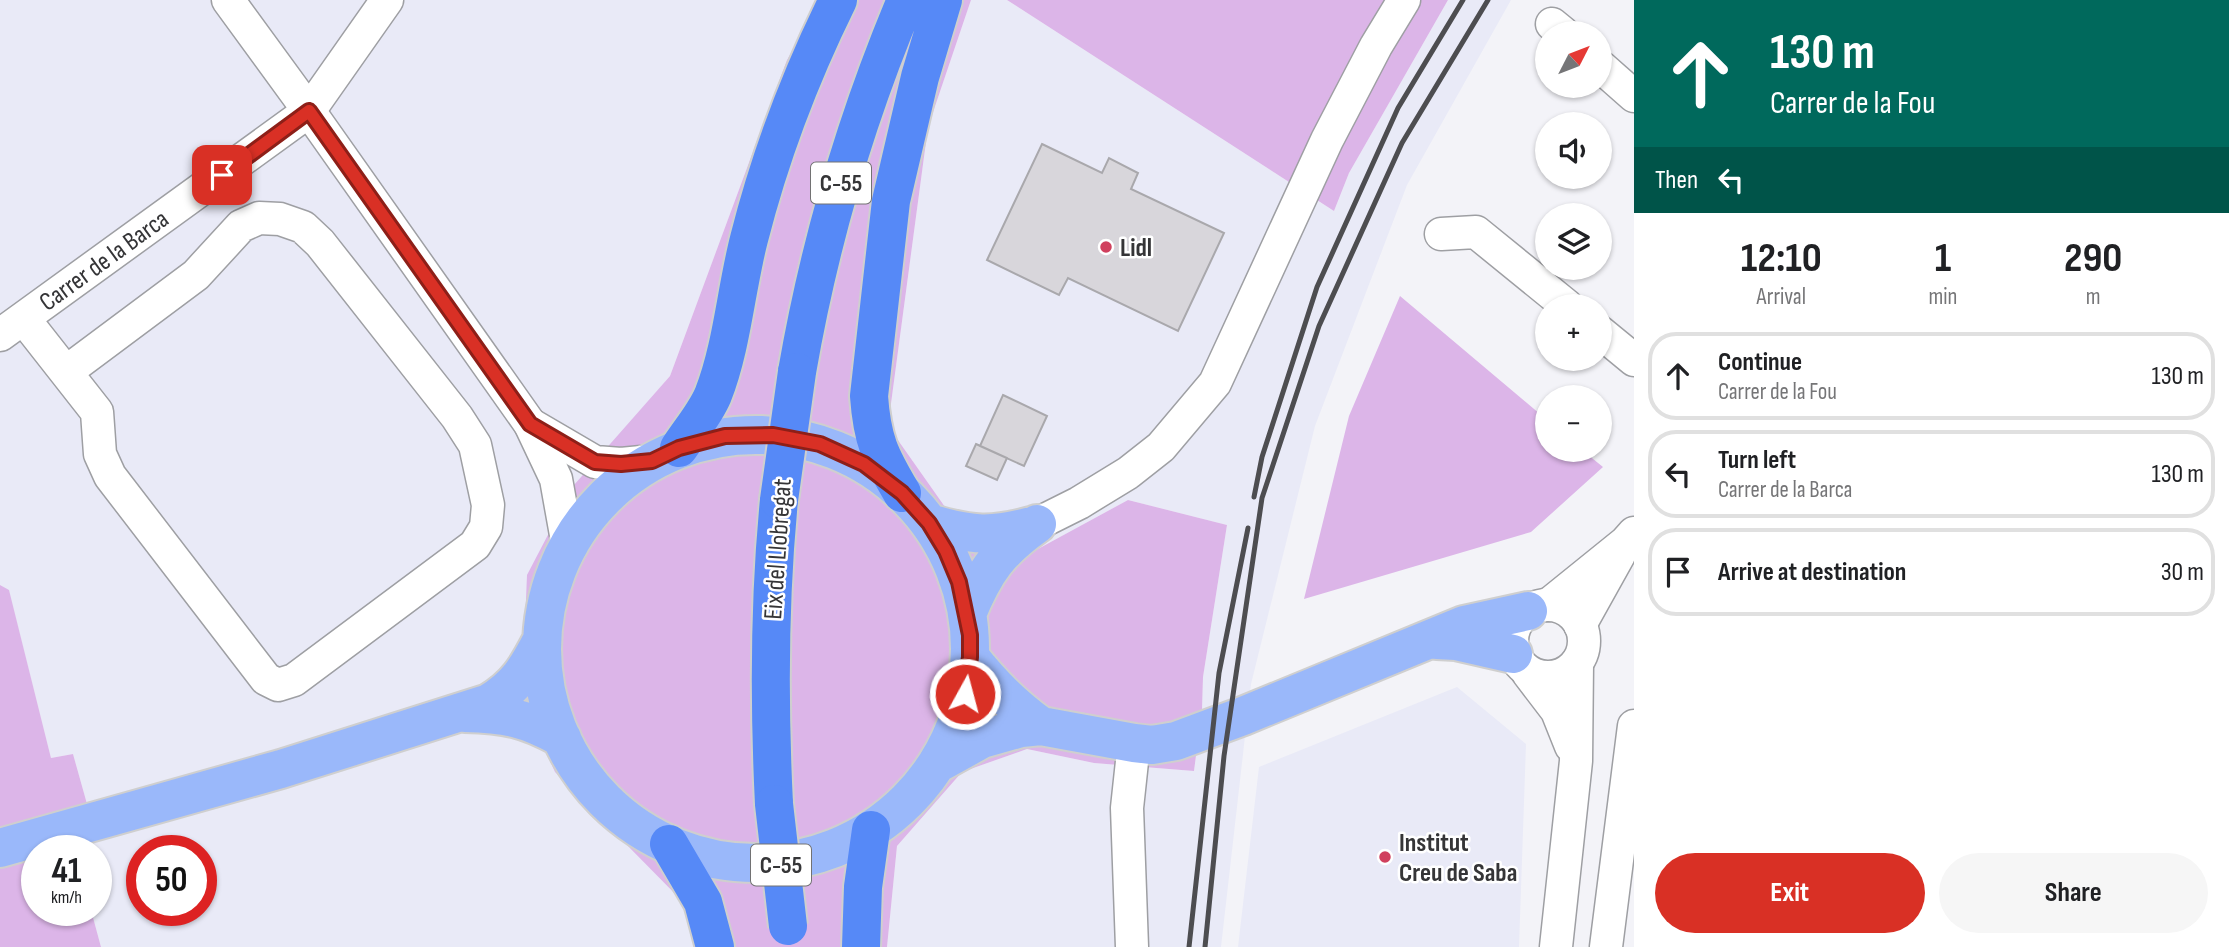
<!DOCTYPE html>
<html lang="en">
<head>
<meta charset="utf-8">
<style>
	:root { --surface:#fff; --page:#f6f6f6; --text:#202124; --muted:#757577; --line:#e0e0e0; --accent:#d93025 }
	body { margin:0; font-family:"Sofia Sans Condensed",sans-serif; background:var(--page); color:var(--text); height:100vh; display:flex; flex-direction:column; font-size:26px; white-space:nowrap }
	* { box-sizing:border-box; margin:0 }
	p { font-size:23px; color:var(--muted) }
	.icon { flex:none; width:38px; height:38px; fill:none; stroke:currentColor; stroke-width:2; stroke-linecap:round; stroke-linejoin:round }
	.map { position:relative; flex:1; overflow:hidden }
	.drawer { display:flex; flex-direction:column; background:var(--surface); width:595px }
	.drawer>* { flex:none }
	.banner { background:#00695c; color:#fff; overflow:hidden }
	.needle { width:46px; rotate:48deg }
	.controls { position:absolute; left:1535px; top:21px; display:grid; gap:14px }
	.controls a { display:grid; place-items:center; width:77px; height:77px; border-radius:50%; background:var(--surface); box-shadow:0 2px 5px #0004; font-size:35px }
	.speed { position:absolute; left:21px; top:835px; display:flex; gap:14px; font-size:35px; font-weight:700; text-align:center }
	.speed>* { display:grid; place-content:center; width:91px; height:91px; border-radius:50%; background:var(--surface); box-shadow:0 2px 5px #0004; line-height:1 }
	.speed small { font-size:18px; font-weight:400 }
	.speed .limit { border:10px solid #d22; background:#fff; color:#111 }
	.pin { position:absolute; display:grid; place-items:center; width:60px; height:60px; color:#fff; margin:-30px; border-radius:14px; box-shadow:0 4px 10px #0006 }
	.me { position:absolute; width:77px; margin:-38px; rotate:7deg; stroke-linejoin:round; filter:drop-shadow(0 0 5px #0008) }
	.turn { display:flex; align-items:center; gap:24px; height:147px; padding:0 21px; font-size:32px }
	.turn .icon { width:91px; height:91px; stroke-width:2.5 }
	.turn b { display:block; font-size:49px; line-height:60px }
	.then { display:flex; align-items:center; height:66px; padding:0 21px; background:#0003; gap:14px; font-size:26px }
	.eta { display:flex; justify-content:space-evenly; align-items:center; height:119px; text-align:center }
	.eta b { font-size:42px; font-weight:700; line-height:49px }
	.action { display:flex; gap:14px; margin-top:auto; padding:14px 21px }
	.action a { flex:1; height:80px; border-radius:42px; background:var(--accent); color:#fff; font-size:28px; font-weight:700; line-height:80px; text-align:center }
	.action a+a { background:var(--page); color:var(--text) }
	ul { padding:0; list-style:none }
	li { display:flex; align-items:center; gap:21px; height:88px; margin:0 14px 10px; padding:0 7px; border:4px solid var(--line); border-radius:28px }
	li div { flex:1 }
	li b { display:block; font-size:26px }
	li em { font-style:normal }
	main { display:flex; flex:1; min-height:0 }
	.map>svg:first-child { display:block }
	.built { fill:#e9eaf7; fill-rule:evenodd }
	.green { fill:#dcb5e8 }
	.building { fill:#d8d6db; stroke:#a9a8ac; stroke-width:2 }
	.lines { fill:none; stroke-linecap:round; stroke-linejoin:round }
	.minor-casing { stroke:#9e9fa3; stroke-width:35 }
	.major-casing { stroke:#cfcfcf; stroke-width:42 }
	.highway-casing { stroke:#cfcfcf; stroke-width:42 }
	.minor { stroke:#fff; stroke-width:32 }
	.major { stroke:#9ab8fa; stroke-width:38 }
	.highway { stroke:#5689f7; stroke-width:38 }
	.rail { stroke:#4d4d50; stroke-width:5 }
	.highway-bridge-casing { stroke:#cfcfcf; stroke-width:42; stroke-linecap:butt }
	.highway-bridge { stroke:#5689f7; stroke-width:38 }
	.route-casing { stroke:#8d1f18; stroke-width:18 }
	.route { stroke:#d93025; stroke-width:12 }
	.poi-dot { fill:#d0405e; stroke:#fff; stroke-width:2.5 }
	.labels { text-anchor:middle; stroke-width:5; stroke-linejoin:round; paint-order:stroke }
	.shield { fill:#fff; stroke:#727273; stroke-width:2 }
	.shield-label { font-size:24px; font-weight:bold; fill:#353537 }
	.poi-label { font-size:26px; font-weight:bold; fill:#353537; stroke:#fff; text-anchor:start }
	.street-label { font-size:26px; fill:#353537; stroke:#fff }
</style>
</head>
<body>
<main>
<div class="map">
<svg width="1634" height="947" viewBox="0 0 1634 947">
	<rect width="100%" height="100%" fill="#f3f3f8"/>
	<path class="built" d="M0,0H821L787,60L670,376L624,429L690,909L702,947H101L91,910H96V850H81L89,811L73,754L51,758L9,591L0,585ZM142,850H201V910H142Z
		M971,0H1007L1334,211L1349,173L1448,0H1511L1407,185L1315,426L1251,684L1221,947H887L897,846L962,772L1027,749L1094,763L1194,771L1202,710L1203,677L1227,525L1128,500L1036,550L950,514L888,426L928,127Z
		M1457,687L1526,744L1519,947H1238L1259,767Z"/>
	<path class="green" d="M821,0H971L928,127L888,426L950,514L1036,550L1128,500L1227,525L1203,677L1202,710L1194,771L1094,763L1027,749L962,772L897,846L887,947H702L690,909L555,772L522,697L527,575L574,485L670,376L787,60Z
		M1007,0H1448L1349,173L1334,211Z
		M1400,296L1547,420V450H1582L1603,467L1531,532L1304,599L1349,416Z
		M0,585L9,590L51,758L73,754L89,811L81,850H37V910H91L101,947H0Z"/>
	<path class="building" d="M1042,144L1102,173L1109,158L1138,173L1131,189L1224,233L1178,331L1068,278L1059,295L987,260Z
		M1003,395L1047,416L1024,466L980,446Z
		M976,444L1007,458L997,480L966,466Z"/>
	<g class="lines">
		<g class="minor-casing">
			<g id="minor">
				<path d="M228,0L309,111L530,424L556,479L568,546"/>
				<path d="M1552,24L1563,33"/>
				<path d="M1600,66L1634,96"/>
				<path d="M1441,234L1476,232L1567,306"/>
				<path d="M24,319L97,412L100,454L110,476L266,679L278,685L294,680L475,545L486,527L488,505L475,445L457,417L320,243L303,227L280,219L259,218L241,226L196,275L66,372"/>
				<path d="M1600,332L1634,360"/>
				<path id="s1" d="M0,335L309,111L387,0"/>
				<path d="M530,424L595,462L621,464L652,461"/>
				<path d="M1037,524L1079,503L1128,473L1161,447L1215,383L1327,140L1376,46L1404,0"/>
				<circle cx="1548" cy="641" r="36"/>
				<path d="M1548,605L1626,542L1634,533"/>
				<path d="M1580,625L1619,555"/>
				<path d="M1528,673L1557,711L1571,746"/>
				<path d="M1132,947L1127,808L1134,743"/>
				<path d="M1556,947L1576,761L1577,663"/>
				<path d="M1606,947L1634,726"/>
			</g>
		</g>
		<g class="major-casing">
			<path id="major" d="M542 649a214 214 0 1 1 428 0a214 214 0 1 1-428 0Z
				M929,523C972,536 992,537 1035,525
				M967,614C985,570 999,551 1037,524
				M1437,640L1456,641L1513,654
				M970,657C991,684 1013,706 1041,726
				M465,713C506,714 526,718 562,738
				M937,764L982,739L1021,728L1041,726L1134,743L1152,745L1176,741L1243,716L1464,625L1528,611
				M0,848L281,769L489,703C517,686 527,669 542,640"/>
		</g>
		<g class="highway-casing">
			<path id="highway" d="M797,372C819,245 856,119 906,0
				M679,448C690,431 705,414 713,395C732,347 736,289 749,239C770,156 800,77 838,0
				M902,493C880,456 872,440 869,396L891,201L920,77L943,0
				M774,804C769,703 769,602 779,500
				M669,844L703,902L715,947
				M861,947L863,887L871,830"/>
		</g>
		<use href="#minor" class="minor"/>
		<use href="#major" class="major"/>
		<use href="#highway" class="highway"/>
		<path class="rail" d="M1254,497L1262,457L1317,287L1398,108L1463,0
			M1189,947L1219,673L1248,528
			M1205,947L1224,756L1262,498L1319,326L1402,143L1488,0"/>
		<g class="highway-bridge-casing">
			<path id="highway-bridge" d="M779,500L797,372
				M774,804L788,926"/>
		</g>
		<use href="#highway-bridge" class="highway-bridge"/>
	</g>
	<g class="lines">
		<g class="route-casing">
			<path id="route" d="M222,175L309,111L530,424L595,462L621,464L652,461L679,448L725,436L773,435L820,444L864,464L902,493L929,523L946,551L959,582L970,635V657L965,694"/>
		</g>
		<use href="#route" class="route"/>
	</g>
	<g class="poi-dot">
		<circle cx="1106" cy="247" r="7"/>
		<circle cx="1385" cy="857" r="7"/>
	</g>
	<g class="labels">
		<g class="shield">
			<rect x="811" y="162.5" width="60" height="41" rx="5"/>
			<rect x="751" y="844.5" width="60" height="41" rx="5"/>
		</g>
		<g class="shield-label">
			<text x="841" y="191">C-55</text>
			<text x="781" y="873">C-55</text>
		</g>
		<g class="poi-label">
			<text x="1120" y="256">Lidl</text>
			<text x="1399" y="851">Institut<tspan x="1399" dy="30">Creu de Saba</tspan></text>
		</g>
		<g class="street-label">
			<text dy="9" stroke="none"><textPath href="#s1" startOffset="128">Carrer de la Barca</textPath></text>
			<text transform="translate(777 549) rotate(-86)" y="9">Eix del Llobregat</text>
		</g>
	</g>
</svg>
<div class="controls">
<a><svg class="needle" viewBox="-14 -14 28 28"><path d="M0-13l5 13h-10z" fill="#e53935"/><path d="M0 13l5-13h-10z" fill="#757577"/></svg></a>
<a><svg class="icon" aria-label="sound" viewBox="0 0 24 24"><path d="M4 9h4l5-4v14l-5-4H4zM17 9q2 3 0 6"/></svg></a>
<a><svg class="icon" aria-label="layers" viewBox="0 0 24 24"><path d="M12 4l9 5-9 5-9-5zM3 14l9 5 9-5"/></svg></a>
<a>+</a>
<a>−</a>
</div>
<div class="speed"><div>41<small>km/h</small></div><div class="limit">50</div></div>
<div class="pin" style="left:222px;top:175px;background:#d93025"><svg class="icon" aria-label="arrive" viewBox="0 0 24 24"><path d="M6 21V4h12l-3 4 3 4H6"/></svg></div>
<svg class="me" style="left:965px;top:694px" viewBox="-20 -20 40 40"><circle r="17" fill="#d93025" stroke="#fff" stroke-width="3"/><path d="M0-11L8 9 0 5-8 9z" fill="#fff"/></svg>
</div>
<section class="drawer">
<div class="banner">
<div class="turn"><svg class="icon" aria-label="ahead" viewBox="0 0 24 24"><path d="M12 20V5M6 11l6-6 6 6"/></svg><div><b>130 m</b>Carrer de la Fou</div></div>
<div class="then">Then<svg class="icon" aria-label="left" viewBox="0 0 24 24"><path d="M17 20v-9H6M10 6l-5 5 5 5"/></svg></div>
</div>
<div class="eta">
<div><b>12:10</b><p>Arrival</p></div>
<div><b>1</b><p>min</p></div>
<div><b>290</b><p>m</p></div>
</div>
<ul>
<li><svg class="icon" aria-label="ahead" viewBox="0 0 24 24"><path d="M12 20V5M6 11l6-6 6 6"/></svg><div><b>Continue</b><p>Carrer de la Fou</p></div><em>130 m</em></li>
<li><svg class="icon" aria-label="left" viewBox="0 0 24 24"><path d="M17 20v-9H6M10 6l-5 5 5 5"/></svg><div><b>Turn left</b><p>Carrer de la Barca</p></div><em>130 m</em></li>
<li><svg class="icon" aria-label="arrive" viewBox="0 0 24 24"><path d="M6 21V4h12l-3 4 3 4H6"/></svg><div><b>Arrive at destination</b></div><em>30 m</em></li>
</ul>
<div class="action"><a>Exit</a><a>Share</a></div>
</section>
</main>
</body>
</html>
